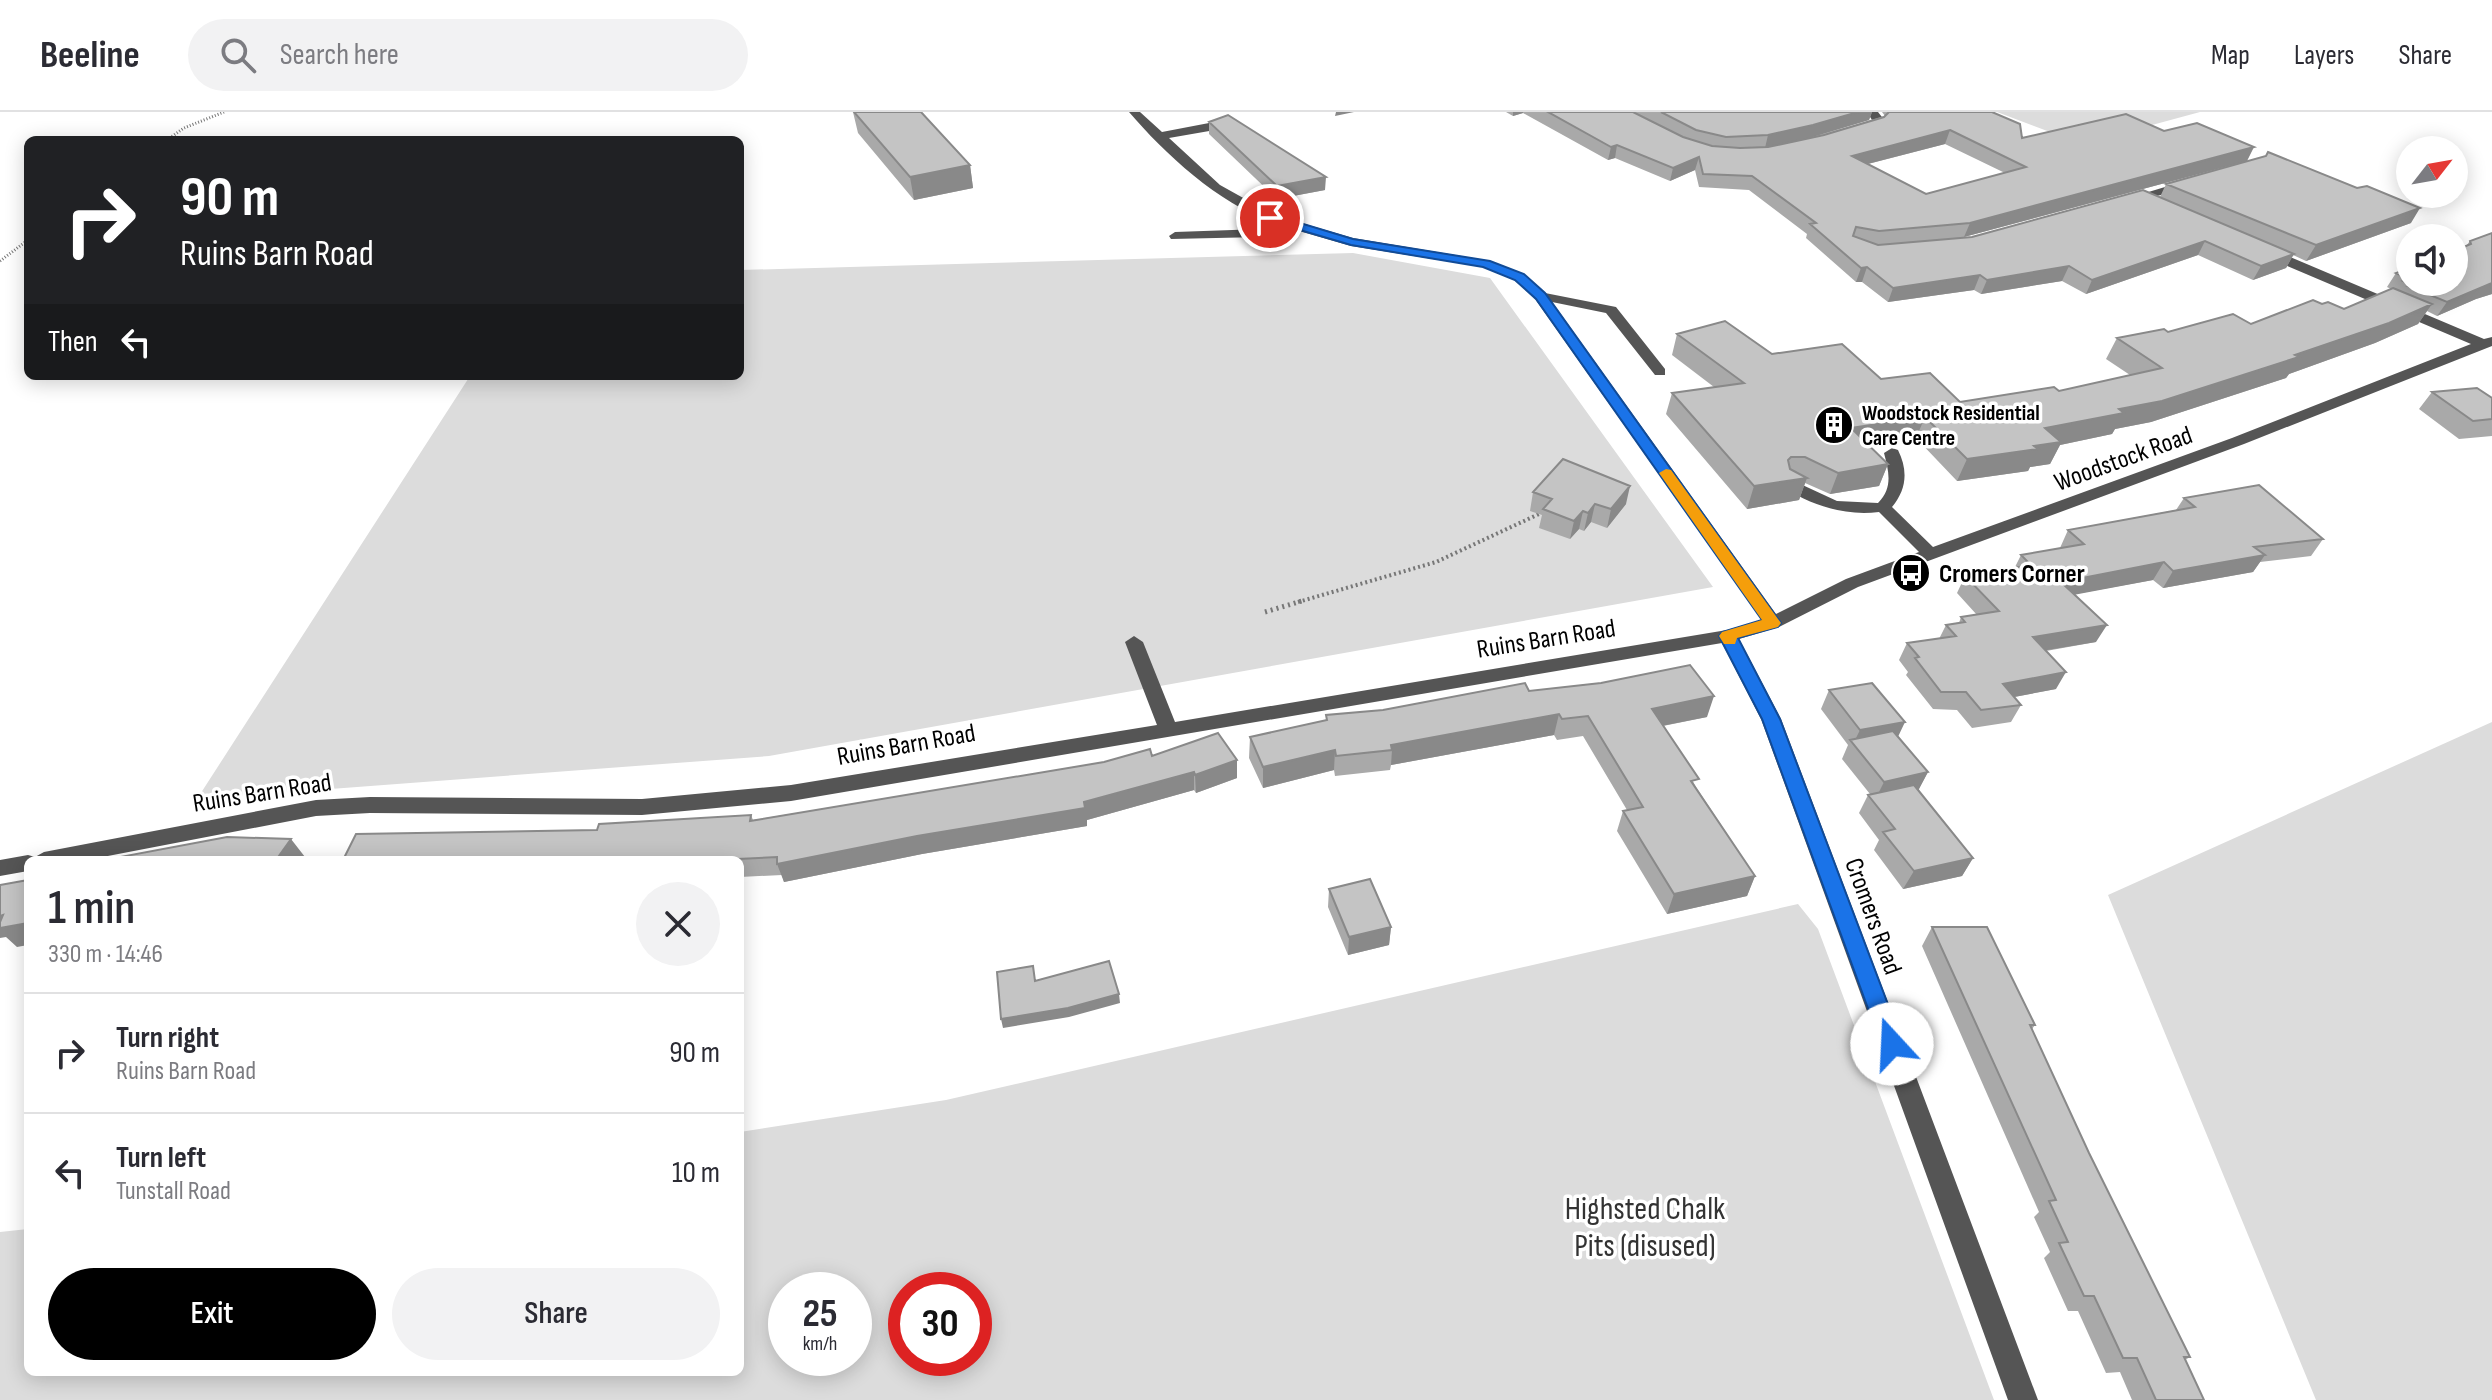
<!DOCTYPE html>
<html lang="en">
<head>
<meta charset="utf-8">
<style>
	:root { --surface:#fff; --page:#f2f2f3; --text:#2b2b33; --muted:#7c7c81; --line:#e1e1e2; --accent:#000 }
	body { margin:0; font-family:"Sofia Sans Condensed",sans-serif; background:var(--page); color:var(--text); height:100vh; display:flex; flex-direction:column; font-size:30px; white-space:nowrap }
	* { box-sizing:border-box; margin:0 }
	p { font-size:26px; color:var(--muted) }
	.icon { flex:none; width:44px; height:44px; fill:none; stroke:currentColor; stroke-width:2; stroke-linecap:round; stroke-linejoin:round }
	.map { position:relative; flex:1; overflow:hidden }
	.sheet { position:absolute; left:24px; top:744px; width:720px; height:520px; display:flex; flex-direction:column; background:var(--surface); border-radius:12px; box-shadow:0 4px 20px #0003 }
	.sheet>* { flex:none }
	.guide { position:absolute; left:24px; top:24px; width:720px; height:244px; border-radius:12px; box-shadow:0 4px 20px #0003; background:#202124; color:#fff; overflow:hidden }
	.needle { width:52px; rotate:59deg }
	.tools { position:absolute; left:2396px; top:24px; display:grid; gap:16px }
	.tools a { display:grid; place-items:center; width:72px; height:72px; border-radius:50%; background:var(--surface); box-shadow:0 4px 20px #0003; font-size:40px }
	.speed { position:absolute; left:768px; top:1160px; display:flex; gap:16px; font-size:40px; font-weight:700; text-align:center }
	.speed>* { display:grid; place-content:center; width:104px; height:104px; border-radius:50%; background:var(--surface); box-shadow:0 4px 20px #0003; line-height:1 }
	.speed small { font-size:20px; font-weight:400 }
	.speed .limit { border:12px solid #d22; background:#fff; color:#111 }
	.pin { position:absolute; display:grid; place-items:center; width:68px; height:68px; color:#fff; margin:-34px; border:4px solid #fff; border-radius:50%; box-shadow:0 2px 8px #0007 }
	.me { position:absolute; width:88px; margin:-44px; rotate:340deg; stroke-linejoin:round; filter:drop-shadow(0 0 6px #0008) }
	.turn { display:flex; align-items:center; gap:28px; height:168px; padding:0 24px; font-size:36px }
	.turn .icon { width:104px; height:104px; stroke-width:2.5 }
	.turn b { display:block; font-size:56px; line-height:68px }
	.then { display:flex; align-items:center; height:76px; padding:0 24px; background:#0003; gap:16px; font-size:30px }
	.round { display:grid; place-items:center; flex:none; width:84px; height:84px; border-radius:42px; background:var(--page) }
	.head { display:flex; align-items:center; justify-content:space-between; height:136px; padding:0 24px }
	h1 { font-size:48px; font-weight:600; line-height:60px }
	.action { display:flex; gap:16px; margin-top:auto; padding:16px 24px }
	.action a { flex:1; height:92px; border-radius:48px; background:var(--accent); color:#fff; font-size:32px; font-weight:600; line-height:92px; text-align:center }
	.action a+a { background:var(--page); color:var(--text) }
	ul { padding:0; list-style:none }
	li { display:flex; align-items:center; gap:24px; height:120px; padding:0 24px; border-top:2px solid var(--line) }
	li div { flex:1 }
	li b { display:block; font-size:30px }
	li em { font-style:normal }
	header { display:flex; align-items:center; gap:48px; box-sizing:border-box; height:112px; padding:0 40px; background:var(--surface); border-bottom:2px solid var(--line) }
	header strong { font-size:38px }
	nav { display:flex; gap:44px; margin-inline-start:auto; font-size:28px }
	.search { width:560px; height:72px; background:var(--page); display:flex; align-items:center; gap:20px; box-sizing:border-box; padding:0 28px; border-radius:44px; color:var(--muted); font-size:30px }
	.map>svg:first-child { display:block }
	.green { fill:#dcdcdc; fill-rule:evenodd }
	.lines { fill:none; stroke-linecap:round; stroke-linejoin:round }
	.path-far2 { stroke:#777; stroke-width:3; stroke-dasharray:1 2; stroke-linecap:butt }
	.path-far1 { stroke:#777; stroke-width:4; stroke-dasharray:2 3; stroke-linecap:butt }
	.path { stroke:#777; stroke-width:5; stroke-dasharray:2 4; stroke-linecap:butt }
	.minor { fill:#555; fill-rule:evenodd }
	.wall { fill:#a9a9a9; fill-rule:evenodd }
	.shaded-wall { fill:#898989 }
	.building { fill:#c4c4c4; stroke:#898989; stroke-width:2; fill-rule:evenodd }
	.route { fill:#1a73e8; stroke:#114b97; stroke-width:2 }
	.slow { fill:#f59e0b }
	.labels { text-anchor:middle; stroke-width:7; stroke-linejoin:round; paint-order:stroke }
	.far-poi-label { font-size:22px; font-weight:bold; fill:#000; stroke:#fff; text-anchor:start }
	.street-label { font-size:26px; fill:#000; stroke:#fff }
	.poi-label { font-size:26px; font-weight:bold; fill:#000; stroke:#fff; text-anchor:start }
	.near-park-label { font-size:32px; fill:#333; stroke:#fff }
</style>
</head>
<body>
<header>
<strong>Beeline</strong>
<div class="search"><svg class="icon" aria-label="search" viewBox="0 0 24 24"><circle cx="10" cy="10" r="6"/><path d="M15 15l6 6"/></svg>Search here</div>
<nav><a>Map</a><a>Layers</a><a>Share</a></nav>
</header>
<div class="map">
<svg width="2492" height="1288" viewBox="0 0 2492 1288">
	<rect width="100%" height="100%" fill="#fff"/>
	<path class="green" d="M1997,0H2200L2082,32Z
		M1353,141L1490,166L1713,475L769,644L197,687L470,264H740V158Z
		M2492,610V1288H2316L2108,783Z
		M1798,792L1818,817L1994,1288H0V1120L28,1117V1260H740V1020L946,988ZM854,1178V1246H786V1178ZM974,1178V1246H906V1178Z"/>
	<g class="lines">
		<path class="path-far2" d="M167,28L184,16L224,0
			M0,149L28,128"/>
		<path class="path-far1" d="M1298,490L1436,450L1539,402"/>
		<path class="path" d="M1265,500L1305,488"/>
		<path class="minor" d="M1129,0H1140L1162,20L1230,7V11L1215,18L1169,26L1220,73L1274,103L1353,126L1491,149L1524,162L1545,181L1616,195L1665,257V263H1655L1606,201L1552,190L1776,502L1846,467L1919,440L1879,400C1844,404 1814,394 1784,376V370H1796L1837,389L1878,391C1893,376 1889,360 1884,341L1892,336L1898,338C1908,358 1907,377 1892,395L1933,435L2232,326L2471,232L2261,143V137H2271L2484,227L2492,225V234L2244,332L1858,475L1779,515L1739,527L1781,607L2038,1288H2008L1761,607L1722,531L791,689L642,703L370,701L316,704L87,748H28V759L0,764V748L28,743L35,745L44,740L316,688L370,685L642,687L791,673L1157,613L1125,530L1134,524L1143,530L1175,610L1727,518L1762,508L1533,184L1514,168L1483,155L1351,134L1292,117L1261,125L1171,127L1169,124L1175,120L1261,117L1279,112C1223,96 1166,43 1129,0Z
			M1867,0H1878L1885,9L1862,20H1854V16L1872,8Z
			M2188,68L2192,69V75L2149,86L2155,90L2153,93H2145L2132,85Z"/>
	</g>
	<path class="wall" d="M853,0L970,53L973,76L914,88L858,21Z
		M1506,0H1872L1869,8L1813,25L1885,4L1882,0H1992L2022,26L2164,19L2247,49L1964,125H1972L2160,85L2166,72L2411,111L2306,149L2293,143L2286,156L2253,168L2198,143L2086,182L2062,169L1981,182L1974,178L1888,190L1862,170H1856L1806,126L1807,122L1749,78L1699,75L1695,58L1670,69L1615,46L1608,48L1523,1L1513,4ZM1945,32L2005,61L1926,82L1868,52Z
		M1209,10L1325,78L1277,87L1209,22Z
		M2492,121V182L2476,187L2437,204L2427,199L2418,212L2375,231L2289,262L2286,266L2151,310L2115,317L2112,322L2060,333L2050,352L2030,355L2028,359L1957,369L1916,326L1869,334L1888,352L1879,374L1830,382L1805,371L1799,388L1747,397L1666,302L1672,281L1714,275L1672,243L1677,222L1881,267L1960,290L2059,279L2130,263L2106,247L2117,226L2251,212L2322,192L2344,197L2391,177L2387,175L2396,161L2466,134L2470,129Z
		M2432,280L2492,286V324L2459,327L2419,297Z
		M1533,380L1626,392L1607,416L1591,410L1584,419L1579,417L1570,427L1539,416L1542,403L1530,399Z
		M2184,386L2323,427L2311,444L2260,450L2253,460L2163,476L2153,468L2075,482L2096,530L2046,539L2056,577L2014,585L2021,593L2011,610L1972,616L1957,598L1933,597L1906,563L1908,560L1899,548L1907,531L1939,527L1946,513L1959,511L1961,505L1977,503L1957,481L1965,464L2015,455L2021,443L2060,436L2068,418L2176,398Z
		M1829,578L1898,625L1928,660L1918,678L1973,746L1962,764L1903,777L1874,738L1879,728L1859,701L1868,683L1870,682L1842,647L1848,633L1821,597Z
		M1529,579L1707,605L1663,614L1696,675L1755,764L1747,784L1667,802L1617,719L1623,699L1627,698L1583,624L1557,628L1554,623L1391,653L1390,658L1335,664L1334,658L1263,676L1249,646L1250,625L1326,608V603L1383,598Z
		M1152,644L1237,648V666L1196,681L1194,678L1087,708V714L922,742L784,770L782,763L740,765V748H343L597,718L751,703L753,708Z
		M1329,777L1391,815L1389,833L1348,843L1328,795Z
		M1932,815L2035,913L2032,917L2089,1041L2190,1245L2185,1248L2204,1288H2132L2120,1260L2106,1261L2078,1199H2068L2044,1146L2050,1140L2034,1105L2039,1100L1922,834Z"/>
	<path class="shaded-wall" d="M1336,0H1354L1335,4Z
		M1513,0H1523V1L1513,4Z
		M1858,0H1872L1869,8L1809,26L1765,36L1768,23Z
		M1950,18L1945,32L1848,57L1852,44Z
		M1617,33L1615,46L1608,48L1611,35Z
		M2254,35L2247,49L1964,125L1970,111Z
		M1699,45L1695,58L1670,69L1673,56Z
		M970,53L973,76L914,88L910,65Z
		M1326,65L1325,78L1277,87V74Z
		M2420,96L2411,111L2306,149L2316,133Z
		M2205,129L2198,143L2086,182L2092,168Z
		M2294,142L2286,156L2253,168L2261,154Z
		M2069,154L2062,169L1981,182L1987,168Z
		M1867,155L1862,170H1856L1861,156Z
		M1980,163L1974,178L1888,190L1893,176Z
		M2492,171V182L2476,187L2437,204L2447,190Z
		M2432,192L2418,212L2375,231L2289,262L2286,266L2151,310L2115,317L2112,322L2060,333L2050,352L2030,355L2028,359L1957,369L1967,347L2045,316L2119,297L2295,243Z
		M1925,305L1916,326L1843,338L1851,316Z
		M1888,352L1879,374L1830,382L1838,361Z
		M1807,366L1799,388L1747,397L1754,374Z
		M1630,374L1626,392L1607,416L1611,397Z
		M1595,392L1591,410L1584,419L1588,401Z
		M1583,399L1579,417L1570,427L1574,409Z
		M2265,443L2253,460L2163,476L2173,459Z
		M2164,450L2153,468L2052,487L2061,470Z
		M2107,513L2096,530L2023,542L2033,525Z
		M2066,560L2056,577L1993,589L2003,572Z
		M1714,584L1707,605L1646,617L1652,597Z
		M1559,602L1554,623L1391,653L1392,638L1391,633Z
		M1905,610L1896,629L1853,632L1860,618Z
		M1335,638L1334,658L1263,676V655Z
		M1237,648V666L1196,681L1195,663Z
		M1194,660V678L1087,708V714L922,742L784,770L777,752L1084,690Z
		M1928,660L1918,679L1875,688L1884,670Z
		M291,727L305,745L303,748H276Z
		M1973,746L1962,764L1903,777L1914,759Z
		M1755,764L1747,784L1667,802L1674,782Z
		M3,803L28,811V833L17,835L6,825L0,826V804Z
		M1391,815L1389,833L1348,843L1349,825Z
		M1119,882L1120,891L1069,905L1003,916L1001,907Z"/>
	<path class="building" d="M854,0H921L970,53L910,65Z
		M1548,0H1633L1683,25L1712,34L1740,36L1768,35L1824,23L1884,5L1889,0H1992L2020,12L2022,26L2126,2L2164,19L2197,11L2254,35L1970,111L1879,119L1856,115L1853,124L1878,133L1972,125L2143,78L2294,142L2261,154L2205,129L2092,168L2069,154L1987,168L1980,163L1893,176L1867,155L1861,156L1810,112L1816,111L1752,64L1703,62L1699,45L1673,56L1617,33L1611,35ZM1950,18L2026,55L1926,82L1852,44Z
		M1661,0H1858L1813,13L1768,23L1726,25L1696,18Z
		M1228,3L1326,65L1277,74L1209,10Z
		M2268,40L2357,76L2367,74L2420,96L2316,133L2166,72L2266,44Z
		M2492,121V171L2447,190L2408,174L2411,173L2403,169L2409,167L2396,161L2410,156V170H2454V139L2471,132L2470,129Z
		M2393,176L2432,192L2389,211L2295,243L2299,245L2162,289L2119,297L2124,301L2045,316L2061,330L2034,334L2038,337L1967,347L1925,305L1851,316L1888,352L1838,361L1805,345H1791L1788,348L1790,357L1807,366L1754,374L1672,281L1744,271L1677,222L1725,209L1772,242L1842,232L1881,267L1930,261L1960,290L2054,275L2059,279L2162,256L2117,226L2164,217L2168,220L2233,202L2251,212L2313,188L2322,192L2328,190L2344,197Z
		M2477,276L2492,286V307L2473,309L2432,280Z
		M1563,347L1630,374L1611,397L1595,392L1588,401L1583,399L1574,409L1543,397L1552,387L1533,380Z
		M2259,373L2323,427L2254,435L2265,443L2173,459L2164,450L2061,470L2107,513L2033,525L2066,560L2003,572L2021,593L1981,598L1966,580H1941L1915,546L1919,545L1907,531L1956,524L1946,513L1965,510L1961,505L1999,499L1965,464L2031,453L2021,443L2084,432L2068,418L2195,395L2184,386Z
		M1690,553L1714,584L1652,597L1699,667L1691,669L1755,764L1674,782L1623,699L1643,695L1588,604L1562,607L1559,602L1391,633L1392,638L1336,644L1335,638L1263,655L1250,625L1327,608L1326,603L1383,598L1525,571L1529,579L1601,571Z
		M1872,571L1905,610L1860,618L1829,578Z
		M1893,619L1928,660L1884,670L1850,628Z
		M1218,621L1237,648L1195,663L1194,660L1084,690L1085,696L917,724L777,752V745L716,748H343L356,722L597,718L599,712L751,703L750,709L1104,650L1150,637L1152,644Z
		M1914,673L1973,746L1914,759L1883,720L1895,717L1868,683Z
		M227,725L291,727L276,748H119L120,745Z
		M1370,767L1391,815L1349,825L1329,777Z
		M28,768V811L0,816V810L3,803L0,804V773Z
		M1932,815H1987L2035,913H2030L2089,1041L2190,1245H2184L2204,1288H2156L2137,1246H2123L2094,1184H2084L2059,1131L2068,1130L2049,1089L2056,1088Z
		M1109,849L1119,882L1068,896L1001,907L997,860L1033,854L1035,869Z"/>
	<path class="route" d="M1270,102L1353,127L1490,149L1524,162L1545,181L1781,511L1778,515L1738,526L1780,607L1903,932L1900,939L1892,942L1884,939L1881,932L1762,607L1719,524L1722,520L1762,508L1536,187L1515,168L1483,155L1351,133L1266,108L1264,106Z"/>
	<path class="slow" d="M1666,357L1671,358L1778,507L1781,511L1778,515L1737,526L1735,532H1724L1719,524L1722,520L1762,508L1659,361Z"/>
	<defs>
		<g id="building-disc" transform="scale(2)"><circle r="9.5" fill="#000" stroke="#fff"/><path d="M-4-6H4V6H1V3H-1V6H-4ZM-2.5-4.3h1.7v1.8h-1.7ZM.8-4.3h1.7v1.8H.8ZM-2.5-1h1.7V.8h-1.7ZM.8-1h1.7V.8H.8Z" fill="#fff"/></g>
		<g id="bus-disc" transform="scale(2)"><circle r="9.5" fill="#000" stroke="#fff"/><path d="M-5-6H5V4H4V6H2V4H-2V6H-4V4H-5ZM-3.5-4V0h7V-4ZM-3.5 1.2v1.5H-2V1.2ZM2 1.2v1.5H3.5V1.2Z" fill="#fff"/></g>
	</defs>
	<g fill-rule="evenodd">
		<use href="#building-disc" x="1834" y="313"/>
		<use href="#bus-disc" x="1911" y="461"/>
	</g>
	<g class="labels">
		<g class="far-poi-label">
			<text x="1862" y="308">Woodstock Residential<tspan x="1862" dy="25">Care Centre</tspan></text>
		</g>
		<g class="street-label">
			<text transform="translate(2123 346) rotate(-20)" y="9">Woodstock Road</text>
			<text transform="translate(1546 526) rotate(-9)" y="9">Ruins Barn Road</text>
			<text transform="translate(906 632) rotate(-10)" y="9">Ruins Barn Road</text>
			<text transform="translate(262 680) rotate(-9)" y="9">Ruins Barn Road</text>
			<text transform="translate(1874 804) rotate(70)" y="9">Cromers Road</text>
		</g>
		<g class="poi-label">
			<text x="1939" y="470">Cromers Corner</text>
		</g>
		<g class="near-park-label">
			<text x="1645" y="1107">Highsted Chalk<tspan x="1645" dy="37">Pits (disused)</tspan></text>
		</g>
	</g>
</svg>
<div class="tools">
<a><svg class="needle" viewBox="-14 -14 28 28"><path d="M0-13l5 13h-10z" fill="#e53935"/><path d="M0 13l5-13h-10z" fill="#7c7c81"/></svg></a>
<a><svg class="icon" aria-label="sound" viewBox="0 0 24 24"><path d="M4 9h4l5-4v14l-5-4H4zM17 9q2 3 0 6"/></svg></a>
</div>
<div class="speed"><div>25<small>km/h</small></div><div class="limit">30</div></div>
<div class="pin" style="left:1270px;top:106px;background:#d93025"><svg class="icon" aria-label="arrive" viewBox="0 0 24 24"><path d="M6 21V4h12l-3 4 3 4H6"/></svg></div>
<svg class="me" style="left:1892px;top:932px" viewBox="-20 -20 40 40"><circle r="19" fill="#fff"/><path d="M0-13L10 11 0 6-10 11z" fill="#1a73e8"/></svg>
<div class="guide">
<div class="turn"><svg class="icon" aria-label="right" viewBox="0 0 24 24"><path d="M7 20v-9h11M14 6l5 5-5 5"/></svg><div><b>90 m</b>Ruins Barn Road</div></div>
<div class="then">Then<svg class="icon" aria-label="left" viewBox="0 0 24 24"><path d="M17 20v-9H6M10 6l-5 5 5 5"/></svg></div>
</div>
<section class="sheet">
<div class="head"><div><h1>1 min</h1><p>330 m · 14:46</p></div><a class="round"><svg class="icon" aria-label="close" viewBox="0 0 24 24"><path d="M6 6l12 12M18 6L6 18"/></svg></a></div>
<ul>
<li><svg class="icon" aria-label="right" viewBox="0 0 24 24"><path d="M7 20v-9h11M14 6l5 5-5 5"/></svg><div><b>Turn right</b><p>Ruins Barn Road</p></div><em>90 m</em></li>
<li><svg class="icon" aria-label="left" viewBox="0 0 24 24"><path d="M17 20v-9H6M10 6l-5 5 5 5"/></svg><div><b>Turn left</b><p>Tunstall Road</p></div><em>10 m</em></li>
</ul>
<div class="action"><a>Exit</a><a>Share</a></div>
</section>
</div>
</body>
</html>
